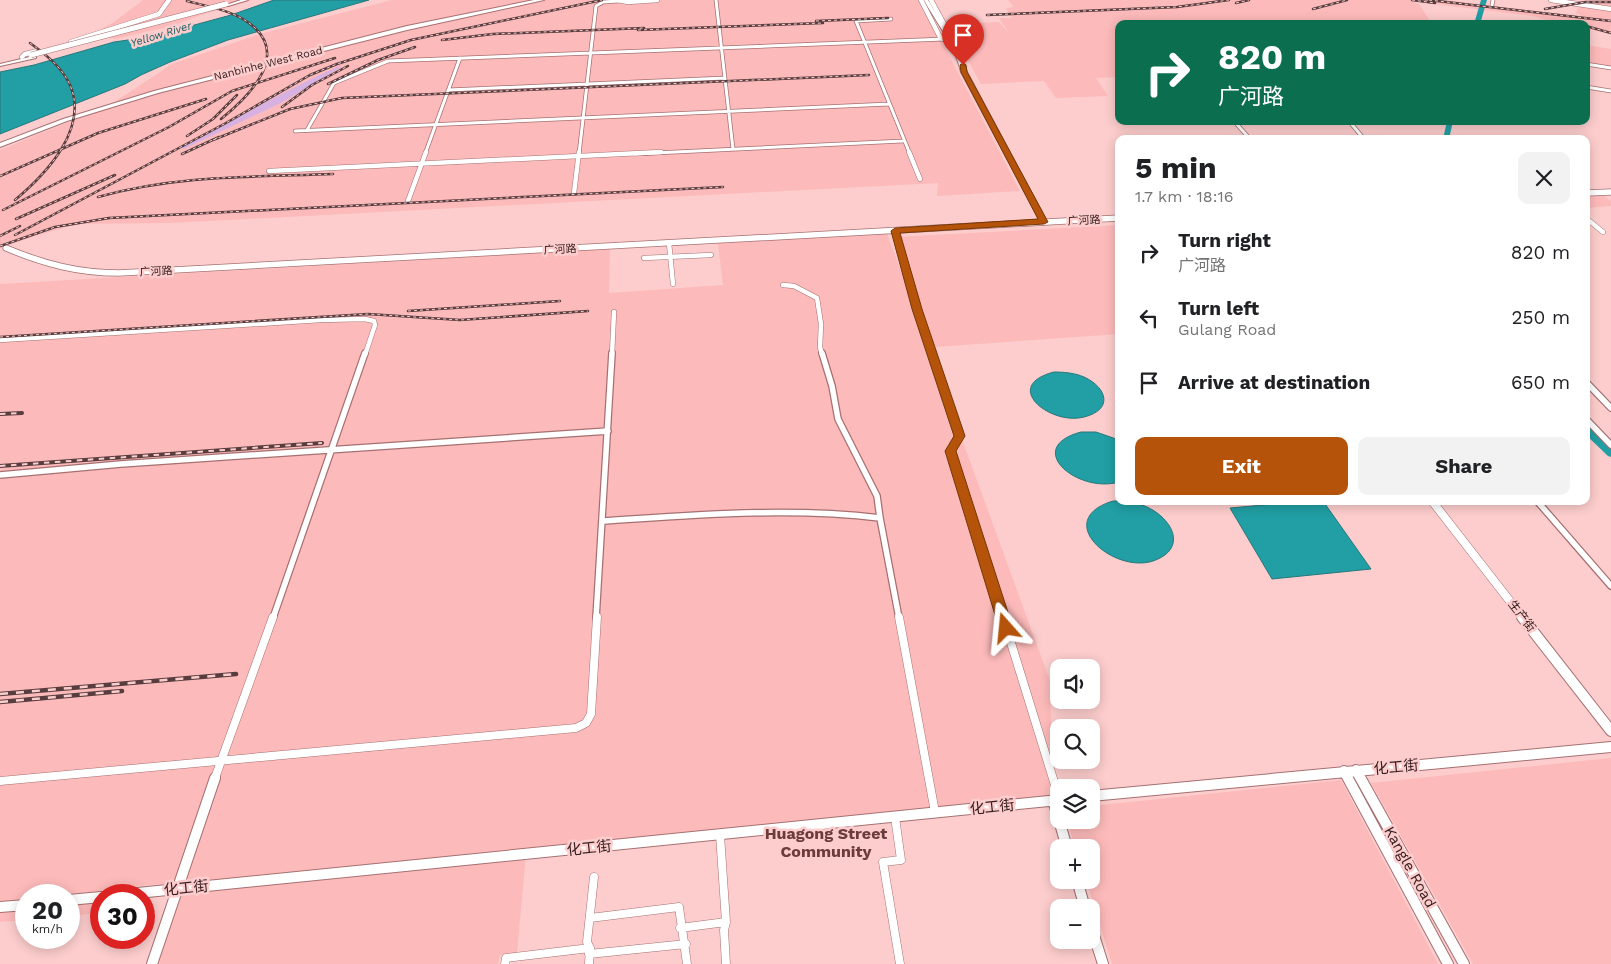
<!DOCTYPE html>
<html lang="en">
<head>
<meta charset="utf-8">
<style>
	:root { --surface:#fff; --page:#f2f2f2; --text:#202124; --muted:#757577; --accent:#b45309 }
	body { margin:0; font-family:"Work Sans","Noto Sans SC",sans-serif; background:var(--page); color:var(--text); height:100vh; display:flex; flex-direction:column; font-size:19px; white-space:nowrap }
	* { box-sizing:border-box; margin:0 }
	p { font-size:16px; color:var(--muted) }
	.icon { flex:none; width:28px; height:28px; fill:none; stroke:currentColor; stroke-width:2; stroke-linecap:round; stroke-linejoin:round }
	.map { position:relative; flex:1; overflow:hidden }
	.details { position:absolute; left:1115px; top:135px; width:475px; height:370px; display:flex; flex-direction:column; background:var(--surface); border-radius:10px; box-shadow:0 2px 12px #0003 }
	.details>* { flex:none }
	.guide { position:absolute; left:1115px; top:20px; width:475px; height:105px; border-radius:10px; box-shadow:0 2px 12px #0003; background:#0b6e4f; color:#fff; overflow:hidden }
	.buttons { position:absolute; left:1050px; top:659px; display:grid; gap:10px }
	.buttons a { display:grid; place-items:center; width:50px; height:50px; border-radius:10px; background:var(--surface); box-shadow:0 2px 12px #0003; font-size:25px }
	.speed { position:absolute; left:15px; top:884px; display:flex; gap:10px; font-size:25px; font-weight:700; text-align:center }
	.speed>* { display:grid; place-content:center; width:65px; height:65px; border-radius:50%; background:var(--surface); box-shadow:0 2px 12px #0003; line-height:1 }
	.speed small { font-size:12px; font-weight:400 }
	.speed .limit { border:8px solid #d22; background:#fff; color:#111 }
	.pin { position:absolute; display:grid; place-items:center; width:42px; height:42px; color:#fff; margin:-51px -21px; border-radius:50% 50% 50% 0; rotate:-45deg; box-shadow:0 0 5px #0007 }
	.pin .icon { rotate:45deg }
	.me { position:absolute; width:55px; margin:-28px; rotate:342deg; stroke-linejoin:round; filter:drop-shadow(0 0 4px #0008) }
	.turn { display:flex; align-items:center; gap:18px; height:105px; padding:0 20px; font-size:22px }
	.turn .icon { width:65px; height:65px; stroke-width:2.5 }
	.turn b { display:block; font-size:35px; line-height:42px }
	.round { display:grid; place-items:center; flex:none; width:52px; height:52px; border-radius:10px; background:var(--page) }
	.head { display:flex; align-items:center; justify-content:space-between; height:85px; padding:0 20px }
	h1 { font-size:30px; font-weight:700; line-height:38px }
	.primary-button { display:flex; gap:10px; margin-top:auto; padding:10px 20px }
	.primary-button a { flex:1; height:58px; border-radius:10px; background:var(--accent); color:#fff; font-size:20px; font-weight:700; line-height:58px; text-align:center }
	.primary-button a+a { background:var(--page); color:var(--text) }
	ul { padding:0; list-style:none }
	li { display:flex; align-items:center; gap:15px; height:65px; padding:0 20px }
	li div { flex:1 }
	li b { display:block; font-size:19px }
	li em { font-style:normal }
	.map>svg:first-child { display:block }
	.built { fill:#fdbaba }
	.green { fill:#d7b1e2 }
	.water { fill:#219fa4; stroke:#27787c }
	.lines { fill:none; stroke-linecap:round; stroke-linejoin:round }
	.river { fill:#219fa4; fill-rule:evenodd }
	.minor-far3-casing { stroke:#a67071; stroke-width:4.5 }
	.minor-far2-casing { stroke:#a67071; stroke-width:5.5 }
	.minor-far1-casing { stroke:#a67071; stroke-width:8 }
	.minor-casing { stroke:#a67071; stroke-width:9 }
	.tertiary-far3-casing { stroke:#a67071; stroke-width:5.5 }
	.tertiary-far2-casing { stroke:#a67071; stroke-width:7 }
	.tertiary-far1-casing { stroke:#a67071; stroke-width:9 }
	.tertiary-casing { stroke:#a67071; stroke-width:12 }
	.secondary-casing { stroke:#a67071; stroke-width:2 }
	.primary-casing { stroke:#a67071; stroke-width:2 }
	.trunk-casing { stroke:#a67071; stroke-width:2 }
	.minor-far3 { stroke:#fff; stroke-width:3 }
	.minor-far2 { stroke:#fff; stroke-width:4.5 }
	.minor-far1 { stroke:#fff; stroke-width:5.5 }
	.minor { stroke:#fff; stroke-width:8 }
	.tertiary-far3 { stroke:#fff; stroke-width:4.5 }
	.tertiary-far2 { stroke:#fff; stroke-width:5.5 }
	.tertiary-far1 { stroke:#fff; stroke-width:8 }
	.tertiary { stroke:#fff; stroke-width:10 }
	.secondary { fill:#fff; fill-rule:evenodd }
	.primary { fill:#fff; fill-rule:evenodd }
	.trunk { fill:#fff; fill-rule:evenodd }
	.rail-far2-casing { stroke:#583d3e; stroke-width:2.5 }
	.rail-far1-casing { stroke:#583d3e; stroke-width:4 }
	.rail-casing { stroke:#583d3e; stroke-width:4.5 }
	.rail-far2 { stroke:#fdcdcd; stroke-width:1; stroke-dasharray:3; stroke-linecap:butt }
	.rail-far1 { stroke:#fdcdcd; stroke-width:2; stroke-dasharray:5.5; stroke-linecap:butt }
	.rail { stroke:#fdcdcd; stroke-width:2.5; stroke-dasharray:8; stroke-linecap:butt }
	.primary-bridge-casing { stroke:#a67071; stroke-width:6; stroke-linecap:butt }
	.primary-bridge { stroke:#fff; stroke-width:5 }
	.route { fill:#b45309; stroke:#753606 }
	.labels { text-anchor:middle; stroke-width:5; stroke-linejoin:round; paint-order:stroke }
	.far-water-label { font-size:11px; font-style:italic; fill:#1a5b5d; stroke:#fdcdcd }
	.far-street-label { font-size:11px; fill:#341e1f; stroke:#fdcdcd }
	.street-label { font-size:12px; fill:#341e1f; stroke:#fdcdcd }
	.near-street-label { font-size:15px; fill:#341e1f; stroke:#fdcdcd }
	.near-neighbourhood-label { font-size:16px; font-weight:bold; fill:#6c3c3d; stroke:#fdcdcd }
</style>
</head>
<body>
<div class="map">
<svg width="1611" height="964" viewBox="0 0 1611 964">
	<rect width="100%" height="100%" fill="#fdcdcd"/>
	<path class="built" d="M143,0H253L204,14L172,26L115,39L92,34L114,22Z
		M392,0H920L1020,191L937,196L938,183L172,223L77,224L35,236L0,248V150L110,105L172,64L260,34Z
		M1008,0H1445L1585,17L1576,13L1580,1L1611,0V34L1586,29V24H1565L1532,16L1410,1L1419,4L1430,21L1449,24H1119V77L1096,78L1108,96L1056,98L1044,81L981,84L946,20L969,19L972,23L999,22L1009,33L999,18H1012L1006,8L1014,7Z
		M1586,45L1611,49V68L1586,64Z
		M1602,195L1611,201V206L1586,208V196Z
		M1119,225V334L935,347L896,237Z
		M887,233L1050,681L1053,800L526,854L517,953L500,955L498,964H155L177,889L193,883L129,886L124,895H101V913L69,916V895H26V920L0,922V284L610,249L609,293L723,285L718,243Z
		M1611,758V964H1473L1371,783Z
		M1341,780L1438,964H1112L1086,880H1091V848L1075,847L1067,820H1091V806Z"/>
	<path class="green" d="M339,66L341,67L281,103L184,149L181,148C234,120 285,90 339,66Z"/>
	<path class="water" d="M274,0H369L228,40L170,62L141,75L125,84L0,134V72L34,65L114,42L170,34L176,30L231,15Z
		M1054,372C1064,372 1075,373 1084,377C1108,388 1113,410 1084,417C1051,426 1000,386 1054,372Z
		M1081,432H1096L1119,440V482C1078,494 1022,448 1081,432Z
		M1113,501C1125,501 1136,502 1147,507C1173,519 1188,549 1153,561C1113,574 1051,520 1113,501Z
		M1308,501H1323L1371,569L1272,579L1230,508Z"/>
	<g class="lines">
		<path class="river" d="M1481,0H1487L1480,24H1474Z
			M1447,121H1453L1449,139H1443Z
			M1586,426L1589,427L1611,448V457L1608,456L1586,435Z"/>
		<g class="minor-far3-casing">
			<path id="minor-far3" d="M716,0L733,149
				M1492,5L1493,0
				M891,19L856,21L910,154
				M1586,64L1611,68
				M1586,87L1611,91
				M448,90L725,78
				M1234,121L1250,139
				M1349,121L1364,139
				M307,130L334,83L388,61L945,39
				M295,131L889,104
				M425,154L460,58
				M579,154L596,6L603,2L619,1
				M634,154L903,141"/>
		</g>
		<g class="minor-far2-casing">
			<path id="minor-far2" d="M909,152L920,179
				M269,171L661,152
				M574,193L579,152
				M408,201L426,152
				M1586,218L1603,232
				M895,231L932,355
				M669,243L673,284
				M644,258L711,255
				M783,285L794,286L817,298L821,324L820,347L822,355
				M0,340L320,320L365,319L374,321L375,325L365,355
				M612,355L614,312"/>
		</g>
		<g class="minor-far1-casing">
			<path id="minor-far1" d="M822,353L832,386L838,419L877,496L880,518
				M932,353L959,436L951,451L1003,618
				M1586,382L1611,408
				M1586,419L1611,445
				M0,475L121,464L608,431
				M1537,501L1611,586
				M603,521C695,515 788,507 880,518L899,618
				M273,618L365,353
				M596,618L612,353"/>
		</g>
		<g class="minor-casing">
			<path id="minor" d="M899,617L935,812
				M1003,617L1059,798
				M215,778L273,617
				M0,781L576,728L586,723L591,714L597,617
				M895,817L901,860L883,862L900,964
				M720,835L726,922L724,930L726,964
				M590,918L679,907L687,964
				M680,928L726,922
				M590,948L587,942L594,877
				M589,954L686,944
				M505,964L506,958L590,948L589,964"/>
		</g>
		<g class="tertiary-far3-casing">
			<path id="tertiary-far3" d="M618,0L628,2L657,0
				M921,0L940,37L943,39
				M931,0L951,37L949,38
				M1551,0L1611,9
				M71,42L159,14L169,0
				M22,57L25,54L38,51"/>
		</g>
		<g class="tertiary-far2-casing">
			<path id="tertiary-far2" d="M1586,193L1611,192
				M6,248C44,264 78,273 119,273L1119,218"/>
		</g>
		<g class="tertiary-far1-casing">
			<path id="tertiary-far1" d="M1432,501L1523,618"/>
		</g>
		<g class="tertiary-casing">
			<path id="tertiary" d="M1522,617L1611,731
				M1356,770L1464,964
				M1344,771L1448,964
				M1091,796L1611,747
				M1053,800L1059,820
				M1059,820L1067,848
				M1077,880L1085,908
				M118,895L1059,800
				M69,900L101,897
				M0,907L26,905
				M1091,926L1103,964
				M152,964L215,778"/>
		</g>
		<g class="secondary-casing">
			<path id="secondary" d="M924,0H928C942,24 959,45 967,72L1047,222L1046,223L1041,222L961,72C955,45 937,24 924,0Z"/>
		</g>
		<g class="primary-casing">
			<path id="primary" d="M241,0H248L228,6L226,5Z
				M34,56H36V58L0,66V64Z"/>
		</g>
		<g class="trunk-casing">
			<path id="trunk" d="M534,0H544L407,30L158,93L67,121L0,147V143L63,119L154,91L407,26Z"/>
		</g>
		<use href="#minor-far3" class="minor-far3"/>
		<use href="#minor-far2" class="minor-far2"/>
		<use href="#minor-far1" class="minor-far1"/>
		<use href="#minor" class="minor"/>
		<use href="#tertiary-far3" class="tertiary-far3"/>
		<use href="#tertiary-far2" class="tertiary-far2"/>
		<use href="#tertiary-far1" class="tertiary-far1"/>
		<use href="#tertiary" class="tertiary"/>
		<use href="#secondary" class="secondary"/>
		<use href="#primary" class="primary"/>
		<use href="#trunk" class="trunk"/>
		<g class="rail-far2-casing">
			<path id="rail-far2" d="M1412,0L1435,3
				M1429,0L1611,21
				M187,1C210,7 237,11 255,28C288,59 246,99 221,119
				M1236,3L1249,0
				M1313,9L1347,0
				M1545,9L1586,2H1611
				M987,15L1177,7L1229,0
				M816,21L888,18
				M1586,26L1611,33
				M638,30L823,23
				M442,40L493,34L644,28
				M328,84L378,60L415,47
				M282,107L312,85L348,66
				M187,136L213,119L237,95
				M213,140L290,109L342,98L869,75
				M182,154L219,137
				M0,176L98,133L206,99
				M98,197C175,175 253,177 333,174
				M15,200C46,174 89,129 70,85C62,67 45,54 30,43
				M3,210L169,127L232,91L335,58
				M16,219L115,175
				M15,235L226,123L310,75L337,64L411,40L602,0
				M0,236L20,226
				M0,246L55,227L109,218L723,187
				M408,311L560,301
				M0,337L368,314L460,320L588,311"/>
		</g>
		<g class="rail-far1-casing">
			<path id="rail-far1" d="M0,414L22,413
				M0,466L322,443"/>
		</g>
		<g class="rail-casing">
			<path id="rail" d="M0,694L236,674
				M0,702L122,691"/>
		</g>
		<use href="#rail-far2" class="rail-far2"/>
		<use href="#rail-far1" class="rail-far1"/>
		<use href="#rail" class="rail"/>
		<g class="primary-bridge-casing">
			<path id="primary-bridge" d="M31,55L226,4"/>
		</g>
		<use href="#primary-bridge" class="primary-bridge"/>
	</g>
	<path class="route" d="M963,63L966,65L967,72L1048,222L1044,224L900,233L922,309L965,436L956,451L1013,628L1011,632L1006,633L1001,632L999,628L945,451L954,436L912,309L891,231L895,228L1038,219L961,72L960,65Z"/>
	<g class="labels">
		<g class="far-water-label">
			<text transform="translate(161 34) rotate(-17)" y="4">Yellow River</text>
		</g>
		<g class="far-street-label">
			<text transform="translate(268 63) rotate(-14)" y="4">Nanbinhe West Road</text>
			<text transform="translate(1084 220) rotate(-3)" y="4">广河路</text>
			<text transform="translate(560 249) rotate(-3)" y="4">广河路</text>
			<text transform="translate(156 271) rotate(-3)" y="4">广河路</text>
		</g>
		<g class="street-label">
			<text transform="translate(1522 616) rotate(52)" y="4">生产街</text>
		</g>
		<g class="near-street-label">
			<text transform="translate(1396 767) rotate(-5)" y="5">化工街</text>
			<text transform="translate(992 807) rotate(-6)" y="5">化工街</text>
			<text transform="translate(589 848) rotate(-6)" y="5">化工街</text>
			<text transform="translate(1410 867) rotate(61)" y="5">Kangle Road</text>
			<text transform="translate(186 888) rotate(-6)" y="5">化工街</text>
		</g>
		<g class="near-neighbourhood-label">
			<text x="826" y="839">Huagong Street<tspan x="826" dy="18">Community</tspan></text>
		</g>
	</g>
</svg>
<div class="buttons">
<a><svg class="icon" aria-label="sound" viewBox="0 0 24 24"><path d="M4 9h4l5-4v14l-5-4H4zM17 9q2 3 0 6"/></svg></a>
<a><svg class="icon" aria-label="search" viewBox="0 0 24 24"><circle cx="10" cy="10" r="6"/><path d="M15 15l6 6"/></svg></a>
<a><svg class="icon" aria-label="layers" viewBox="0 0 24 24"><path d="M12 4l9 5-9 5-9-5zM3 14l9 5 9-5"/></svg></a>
<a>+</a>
<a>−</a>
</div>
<div class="speed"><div>20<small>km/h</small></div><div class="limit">30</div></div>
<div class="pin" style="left:963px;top:65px;background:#d93025"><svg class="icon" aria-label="arrive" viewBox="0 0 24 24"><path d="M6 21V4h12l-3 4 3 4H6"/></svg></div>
<svg class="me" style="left:1006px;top:628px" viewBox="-20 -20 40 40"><path d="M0-17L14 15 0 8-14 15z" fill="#b45309" stroke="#fff" stroke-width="4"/></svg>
<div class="guide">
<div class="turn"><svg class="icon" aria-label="right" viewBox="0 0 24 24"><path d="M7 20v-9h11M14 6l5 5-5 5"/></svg><div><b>820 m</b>广河路</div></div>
</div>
<section class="details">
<div class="head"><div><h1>5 min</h1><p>1.7 km · 18:16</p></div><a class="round"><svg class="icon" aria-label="close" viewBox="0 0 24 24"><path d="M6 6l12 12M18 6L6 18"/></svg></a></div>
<ul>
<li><svg class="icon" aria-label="right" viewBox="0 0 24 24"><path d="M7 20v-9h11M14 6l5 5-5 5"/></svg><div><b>Turn right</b><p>广河路</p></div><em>820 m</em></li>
<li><svg class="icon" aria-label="left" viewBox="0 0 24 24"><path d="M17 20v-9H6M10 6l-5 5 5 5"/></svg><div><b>Turn left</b><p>Gulang Road</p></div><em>250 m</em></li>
<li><svg class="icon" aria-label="arrive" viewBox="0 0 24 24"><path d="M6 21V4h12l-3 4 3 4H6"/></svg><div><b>Arrive at destination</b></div><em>650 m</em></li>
</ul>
<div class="primary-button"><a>Exit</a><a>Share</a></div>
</section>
</div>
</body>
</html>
